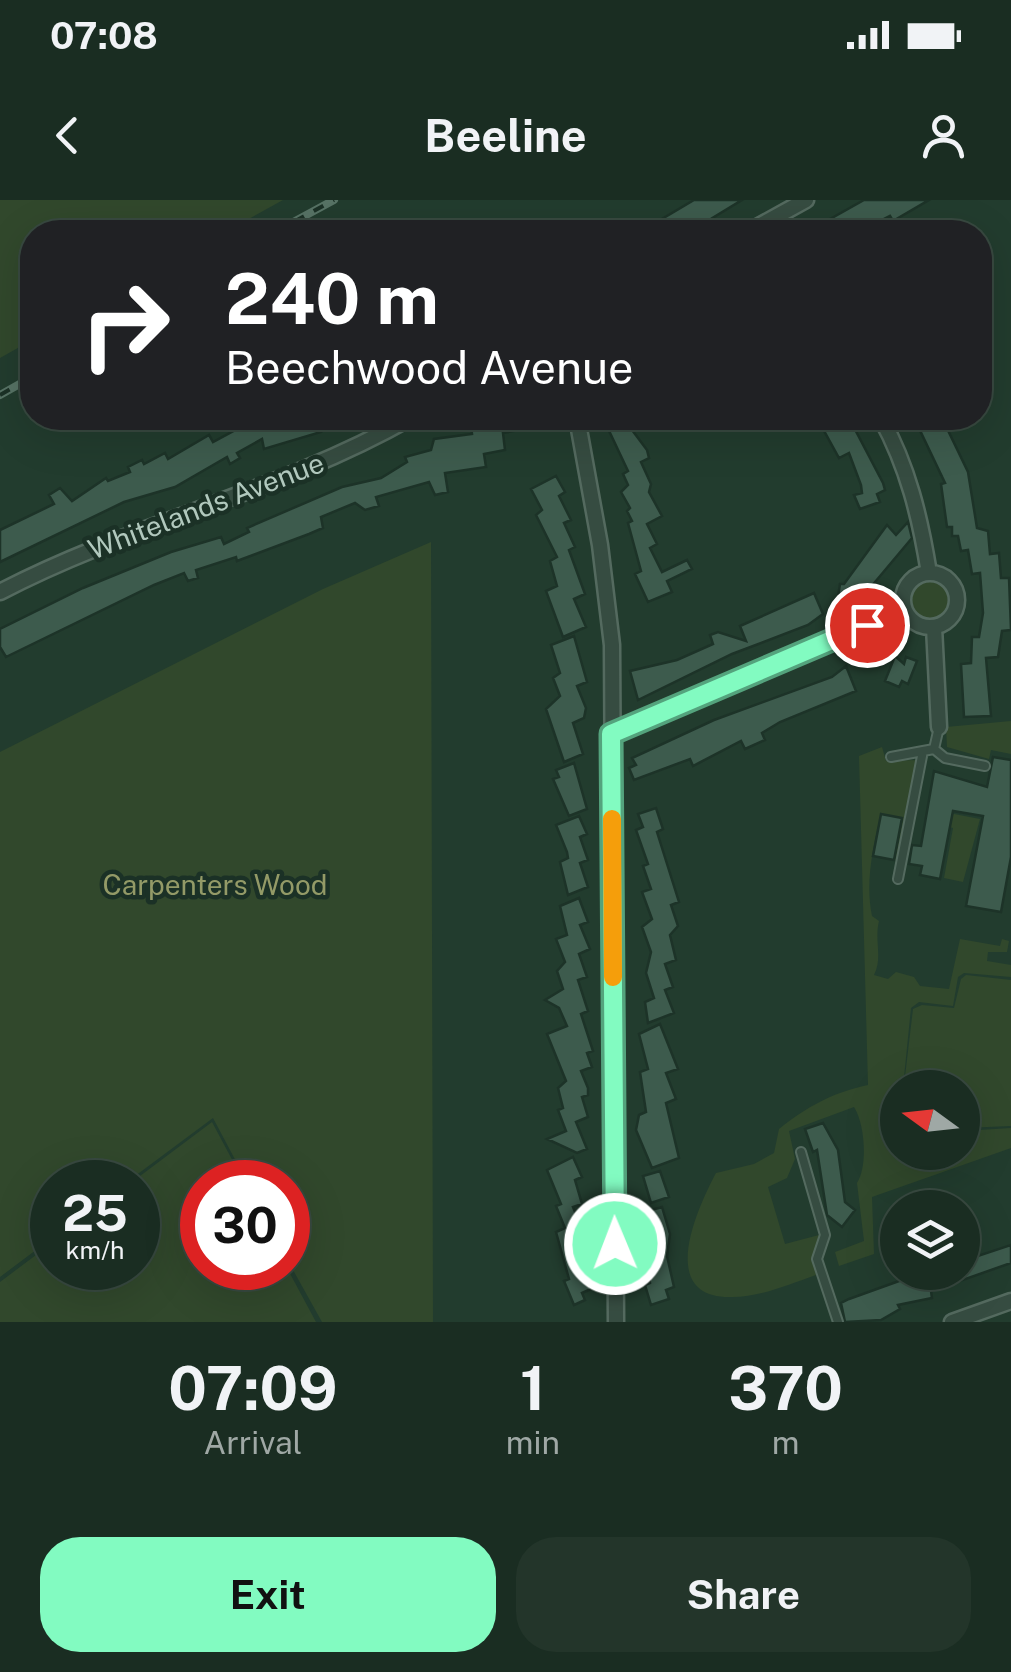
<!DOCTYPE html>
<html lang="en">
<head>
<meta charset="utf-8">
<style>
	:root { --surface:#1a2d22; --page:#23352a; --text:#f1f3f6; --muted:#9fa8a5; --line:#384940; --accent:#82fbc1 }
	body { margin:0; font-family:"Public Sans",sans-serif; background:var(--page); color:var(--text); height:100vh; display:flex; flex-direction:column; font-size:38px; white-space:nowrap }
	* { box-sizing:border-box; margin:0 }
	p { font-size:32px; color:var(--muted) }
	.icon { flex:none; width:55px; height:55px; fill:none; stroke:currentColor; stroke-width:2; stroke-linecap:round; stroke-linejoin:round }
	.map { position:relative; height:1122px; overflow:hidden }
	.drawer { display:flex; flex-direction:column; background:var(--surface); flex:1 }
	.drawer>* { flex:none }
	.guide { position:absolute; left:20px; top:20px; width:972px; height:210px; border-radius:40px; box-shadow:0 10px 40px #0002,0 0 0 2px var(--line); background:#202124; color:#fff; overflow:hidden }
	.needle { width:65px; rotate:285deg }
	.fabs { position:absolute; left:880px; top:870px; display:grid; gap:20px }
	.fabs a { display:grid; place-items:center; width:100px; height:100px; border-radius:50%; background:var(--surface); box-shadow:0 10px 40px #0002,0 0 0 2px var(--line); font-size:50px }
	.speed { position:absolute; left:30px; top:960px; display:flex; gap:20px; font-size:50px; font-weight:700; text-align:center }
	.speed>* { display:grid; place-content:center; width:130px; height:130px; border-radius:50%; background:var(--surface); box-shadow:0 10px 40px #0002,0 0 0 2px var(--line); line-height:1 }
	.speed small { font-size:25px; font-weight:400 }
	.speed .limit { border:15px solid #d22; background:#fff; color:#111 }
	.pin { position:absolute; display:grid; place-items:center; width:85px; height:85px; color:#fff; margin:-42px; border:5px solid #fff; border-radius:50%; box-shadow:0 2px 10px #0007 }
	.me { position:absolute; width:110px; margin:-55px; rotate:359deg; stroke-linejoin:round; filter:drop-shadow(0 0 8px #0008) }
	.turn { display:flex; align-items:center; gap:35px; height:210px; padding:0 40px; font-size:45px }
	.turn .icon { width:130px; height:130px; stroke-width:2.5 }
	.turn b { display:block; font-size:70px; line-height:85px }
	.eta { display:flex; justify-content:space-evenly; align-items:center; height:170px; text-align:center }
	.eta b { font-size:60px; font-weight:700; line-height:70px }
	.cta { display:flex; gap:20px; margin-top:auto; padding:20px 40px }
	.cta a { flex:1; height:115px; border-radius:40px; background:var(--accent); color:#111; font-size:40px; font-weight:700; line-height:115px; text-align:center }
	.cta a+a { background:var(--page); color:var(--text) }
	.status { display:flex; justify-content:space-between; align-items:center; height:70px; padding:0 50px; background:var(--surface); direction:ltr }
	.status svg { height:28px; fill:currentColor }
	header { display:flex; justify-content:space-between; align-items:center; height:130px; padding:0 40px; background:var(--surface); font-size:45px; font-weight:700 }
	.map>svg:first-child { display:block }
	.green { fill:#31482c }
	.building { fill:#3d5b4d; stroke:#1d3328; stroke-width:2.5 }
	.lines { fill:none; stroke-linecap:round; stroke-linejoin:round }
	.lane-casing { stroke:#546a5f; stroke-width:12 }
	.street-casing { stroke:#546a5f; stroke-width:19 }
	.lane { stroke:#364c41; stroke-width:8 }
	.street { stroke:#364c41; stroke-width:14 }
	.rail-casing { stroke:#577365; stroke-width:8 }
	.rail { stroke:#1b3126; stroke-width:4; stroke-dasharray:11; stroke-linecap:butt }
	.route-casing { stroke:#54a37d; stroke-width:25 }
	.route { stroke:#82fbc1; stroke-width:18 }
	.slow { stroke:#f59e0b; stroke-width:18 }
	.labels { text-anchor:middle; stroke-width:9; stroke-linejoin:round; paint-order:stroke }
	.street-label { font-size:28px; fill:#b1c8bd; stroke:#1b3126 }
	.park-label { font-size:28px; fill:#939a67; stroke:#1b3126 }
</style>
</head>
<body>
<div class="status"><b>07:08</b><svg viewBox="0 0 49 12"><path d="M0 12V9h3v3zM5 12V6h3v6zM10 12V3h3v9zM15 12V0h3v12zM26 1h20v11H26zM47 4h2v5h-2z"/></svg></div>
<header><svg class="icon" aria-label="back" viewBox="0 0 24 24"><path d="M15 5l-7 7 7 7"/></svg>Beeline<svg class="icon" aria-label="person" viewBox="0 0 24 24"><circle cx="12" cy="8" r="4"/><path d="M4 21q1-7 8-7t8 7"/></svg></header>
<div class="map">
<svg width="1011" height="1122" viewBox="0 0 1011 1122">
	<rect width="100%" height="100%" fill="#223c2e"/>
	<path class="green" d="M0,0H283L225,32H32V140L0,158Z
		M431,342L433,1122H322L288,1061V982H247L213,918L127,982H52V1038L0,1077V552L323,389Z
		M911 399a19 19 0 1 1 38 0a19 19 0 1 1-38 0Z
		M1011,521V554L991,550L989,559L947,547L946,527Z
		M882,547L886,561L918,560L899,661L895,660L903,618L881,614C873,647 865,682 872,716L879,721C874,741 883,757 874,775L888,779L896,772L914,777L920,786L949,789L960,739L1000,746L1002,739L1009,741L1007,752H988L987,761L1011,765V777L964,773L958,777L953,806L919,802L911,808L903,887L898,888V952H962L963,931L1011,928V948L872,997L874,1054L839,1066L835,1052L864,1041L857,983C868,966 865,924 854,907L789,931L795,959L787,978L768,987L785,1044L819,1035L814,1055L816,1075C790,1084 761,1097 732,1097C655,1099 698,1007 716,973L754,964L774,953L779,929C808,906 832,893 868,885L859,556Z
		M949,613L980,619L963,682L944,678L953,628L946,626Z
		M966,775L1011,780V926L963,928L962,888L904,885L913,809L922,805L954,808L961,779Z
		M212,922L244,982H202V1068H287L316,1122H0V1082L52,1043V1068H138V982H132Z"/>
	<path class="building" d="M694,0H742L691,31L640,32Z
		M864,0H929L893,21L890,16L858,32H807Z
		M284,218H317L321,232L264,249L262,239L237,253L240,258L230,264L227,257L175,287L124,302L0,362V330L54,304L49,295L60,288L72,301L106,278L108,281L130,272L128,267L142,260L144,264L165,253L168,259L209,235L213,242L254,220L256,230L285,222Z
		M491,218H551L552,224L503,233L505,250L484,254L486,267L445,273L448,292L435,295L429,282L376,297L379,306L365,310L355,303L321,317L323,328L309,334L237,361L236,357L196,370L198,378L188,381L184,373L154,385L6,457L0,447V429L83,388L171,352L221,337L224,344L249,332L247,328L342,287L381,278L407,262L405,257L431,250L434,239L472,234L471,226Z
		M603,218H623L647,250L649,258L641,262L651,284L649,292L662,316L647,324L657,344L650,348L662,372L687,360L692,369L667,381L672,392L648,402L635,374L641,371L628,323L632,321L627,311L630,308L621,292L628,285L623,274L628,271Z
		M817,218H849L883,283L885,290L877,294L880,302L860,309L854,295L862,293L861,285L849,253L839,258Z
		M924,218H942L968,272L977,328L988,331L990,354L999,353L1001,378H1009L1011,430L1002,431L998,457L986,458L991,516L964,517L961,464L971,463L972,437H979L983,413L980,373L972,374L968,350L961,351L958,336H952V327H947L941,284L945,283L916,222Z
		M556,276L565,292L559,296L571,320L564,323L575,347L569,350L585,394L574,399L586,427L563,437L546,391L557,386L550,361L557,357L536,315L542,310L531,289Z
		M908,322L912,338L870,388L863,414L833,428L840,384H844L887,325L896,335Z
		M814,393L823,414L808,425L732,454L638,500L630,471L677,460L713,444L710,435L718,432L746,441L740,426Z
		M574,436L587,482L577,486L586,508L584,518L573,523L583,554L564,562L546,509L560,496L553,478L560,473L551,445Z
		M895,456L904,464L906,457L917,461L908,484L902,481L899,487L885,481Z
		M846,466L856,491L780,522L762,533L765,540L745,549L741,541L693,566L690,559L634,580L629,568L636,565L632,558L714,520L832,477Z
		M993,557L1011,560V657L1001,712L966,706L983,616L953,611L940,679L920,675L922,666L909,664L912,645L921,646L934,571L987,587Z
		M574,563L587,609L569,616L553,579L559,577L556,570Z
		M656,608L663,629L657,632L679,702L671,705L678,726L670,735L676,760L665,764L673,787L665,790L674,813L648,823L645,802L654,798L646,773L651,752L642,727L652,719L642,692L651,689L643,666L648,664L636,630L643,627L638,614Z
		M881,614L902,618L894,660L873,656Z
		M579,616L587,634L580,637L588,660L580,663L588,687L568,695L560,662L568,658L567,652L556,625Z
		M579,698L588,722L580,725L590,749L579,754L587,777L578,780L588,811L581,814L593,851L587,853L592,867L581,871L588,888V895L582,897L588,917L576,922L587,949L577,953L547,939L566,931L558,910L563,908L558,888L566,881L547,834L567,826L559,808L545,800L563,789L557,771L565,762L556,739L567,735L560,706Z
		M660,824L678,869L666,873L676,899L666,903L679,958L652,968L636,930L639,915L646,912L640,872L648,869L639,834Z
		M823,923L838,950L845,1002L855,1010L842,1027L827,1015L817,950L813,952L805,929Z
		M573,957L582,977L575,980L582,1004L573,1007L586,1039L582,1041L589,1064L581,1067L591,1089L582,1093L585,1100L574,1105L564,1081L569,1079L556,1032L565,1028L556,1006L561,1004L547,970Z
		M660,971L669,997L651,1003L643,976Z
		M662,1007L670,1034L667,1056L674,1087L666,1090L669,1099L651,1105L645,1085L650,1083L645,1048L651,1047L644,1012Z
		M1011,1045V1063L931,1091L932,1098L898,1105L900,1109L881,1120L845,1122L841,1103L849,1099L924,1072H962V1050L971,1046L975,1057Z"/>
	<g class="lines">
		<g class="lane-casing">
			<path id="lane" d="M939,527L934,549L945,558L985,566
				M891,557L923,551
				M898,679L923,551L934,549
				M801,952L825,1035L817,1059L838,1122"/>
		</g>
		<g class="street-casing">
			<path id="street" d="M772,19L780,32
				M748,32L806,0
				M577,218L600,345L612,445L616,1122
				M881,218C908,267 920,317 929,373
				M903 400a27 27 0 1 1 54 0a27 27 0 1 1-54 0Z
				M0,392C132,323 280,292 410,218
				M934,427L939,527
				M611,534L903,409
				M952,1122L1011,1101"/>
		</g>
		<use href="#lane" class="lane"/>
		<use href="#street" class="street"/>
		<g class="rail-casing">
			<path id="rail" d="M275,32L334,0
				M0,195L32,177"/>
		</g>
		<use href="#rail" class="rail"/>
	</g>
	<g class="lines">
		<g class="route-casing">
			<path id="route" d="M615,1044L611,534L867,425"/>
		</g>
		<use href="#route" class="route"/>
		<path class="slow" d="M612,619L613,777"/>
	</g>
	<g class="labels">
		<g class="street-label">
			<text transform="translate(206 306) rotate(-21)" y="10">Whitelands Avenue</text>
		</g>
		<g class="park-label">
			<text x="215" y="695">Carpenters Wood</text>
		</g>
	</g>
</svg>
<div class="fabs">
<a><svg class="needle" viewBox="-14 -14 28 28"><path d="M0-13l5 13h-10z" fill="#e53935"/><path d="M0 13l5-13h-10z" fill="#9fa8a5"/></svg></a>
<a><svg class="icon" aria-label="layers" viewBox="0 0 24 24"><path d="M12 4l9 5-9 5-9-5zM3 14l9 5 9-5"/></svg></a>
</div>
<div class="speed"><div>25<small>km/h</small></div><div class="limit">30</div></div>
<div class="pin" style="left:867px;top:425px;background:#d93025"><svg class="icon" aria-label="arrive" viewBox="0 0 24 24"><path d="M6 21V4h12l-3 4 3 4H6"/></svg></div>
<svg class="me" style="left:615px;top:1044px" viewBox="-20 -20 40 40"><circle r="17" fill="#82fbc1" stroke="#fff" stroke-width="3"/><path d="M0-11L8 9 0 5-8 9z" fill="#fff"/></svg>
<div class="guide">
<div class="turn"><svg class="icon" aria-label="right" viewBox="0 0 24 24"><path d="M7 20v-9h11M14 6l5 5-5 5"/></svg><div><b>240 m</b>Beechwood Avenue</div></div>
</div>
</div>
<section class="drawer">
<div class="eta">
<div><b>07:09</b><p>Arrival</p></div>
<div><b>1</b><p>min</p></div>
<div><b>370</b><p>m</p></div>
</div>
<div class="cta"><a>Exit</a><a>Share</a></div>
</section>
</body>
</html>
